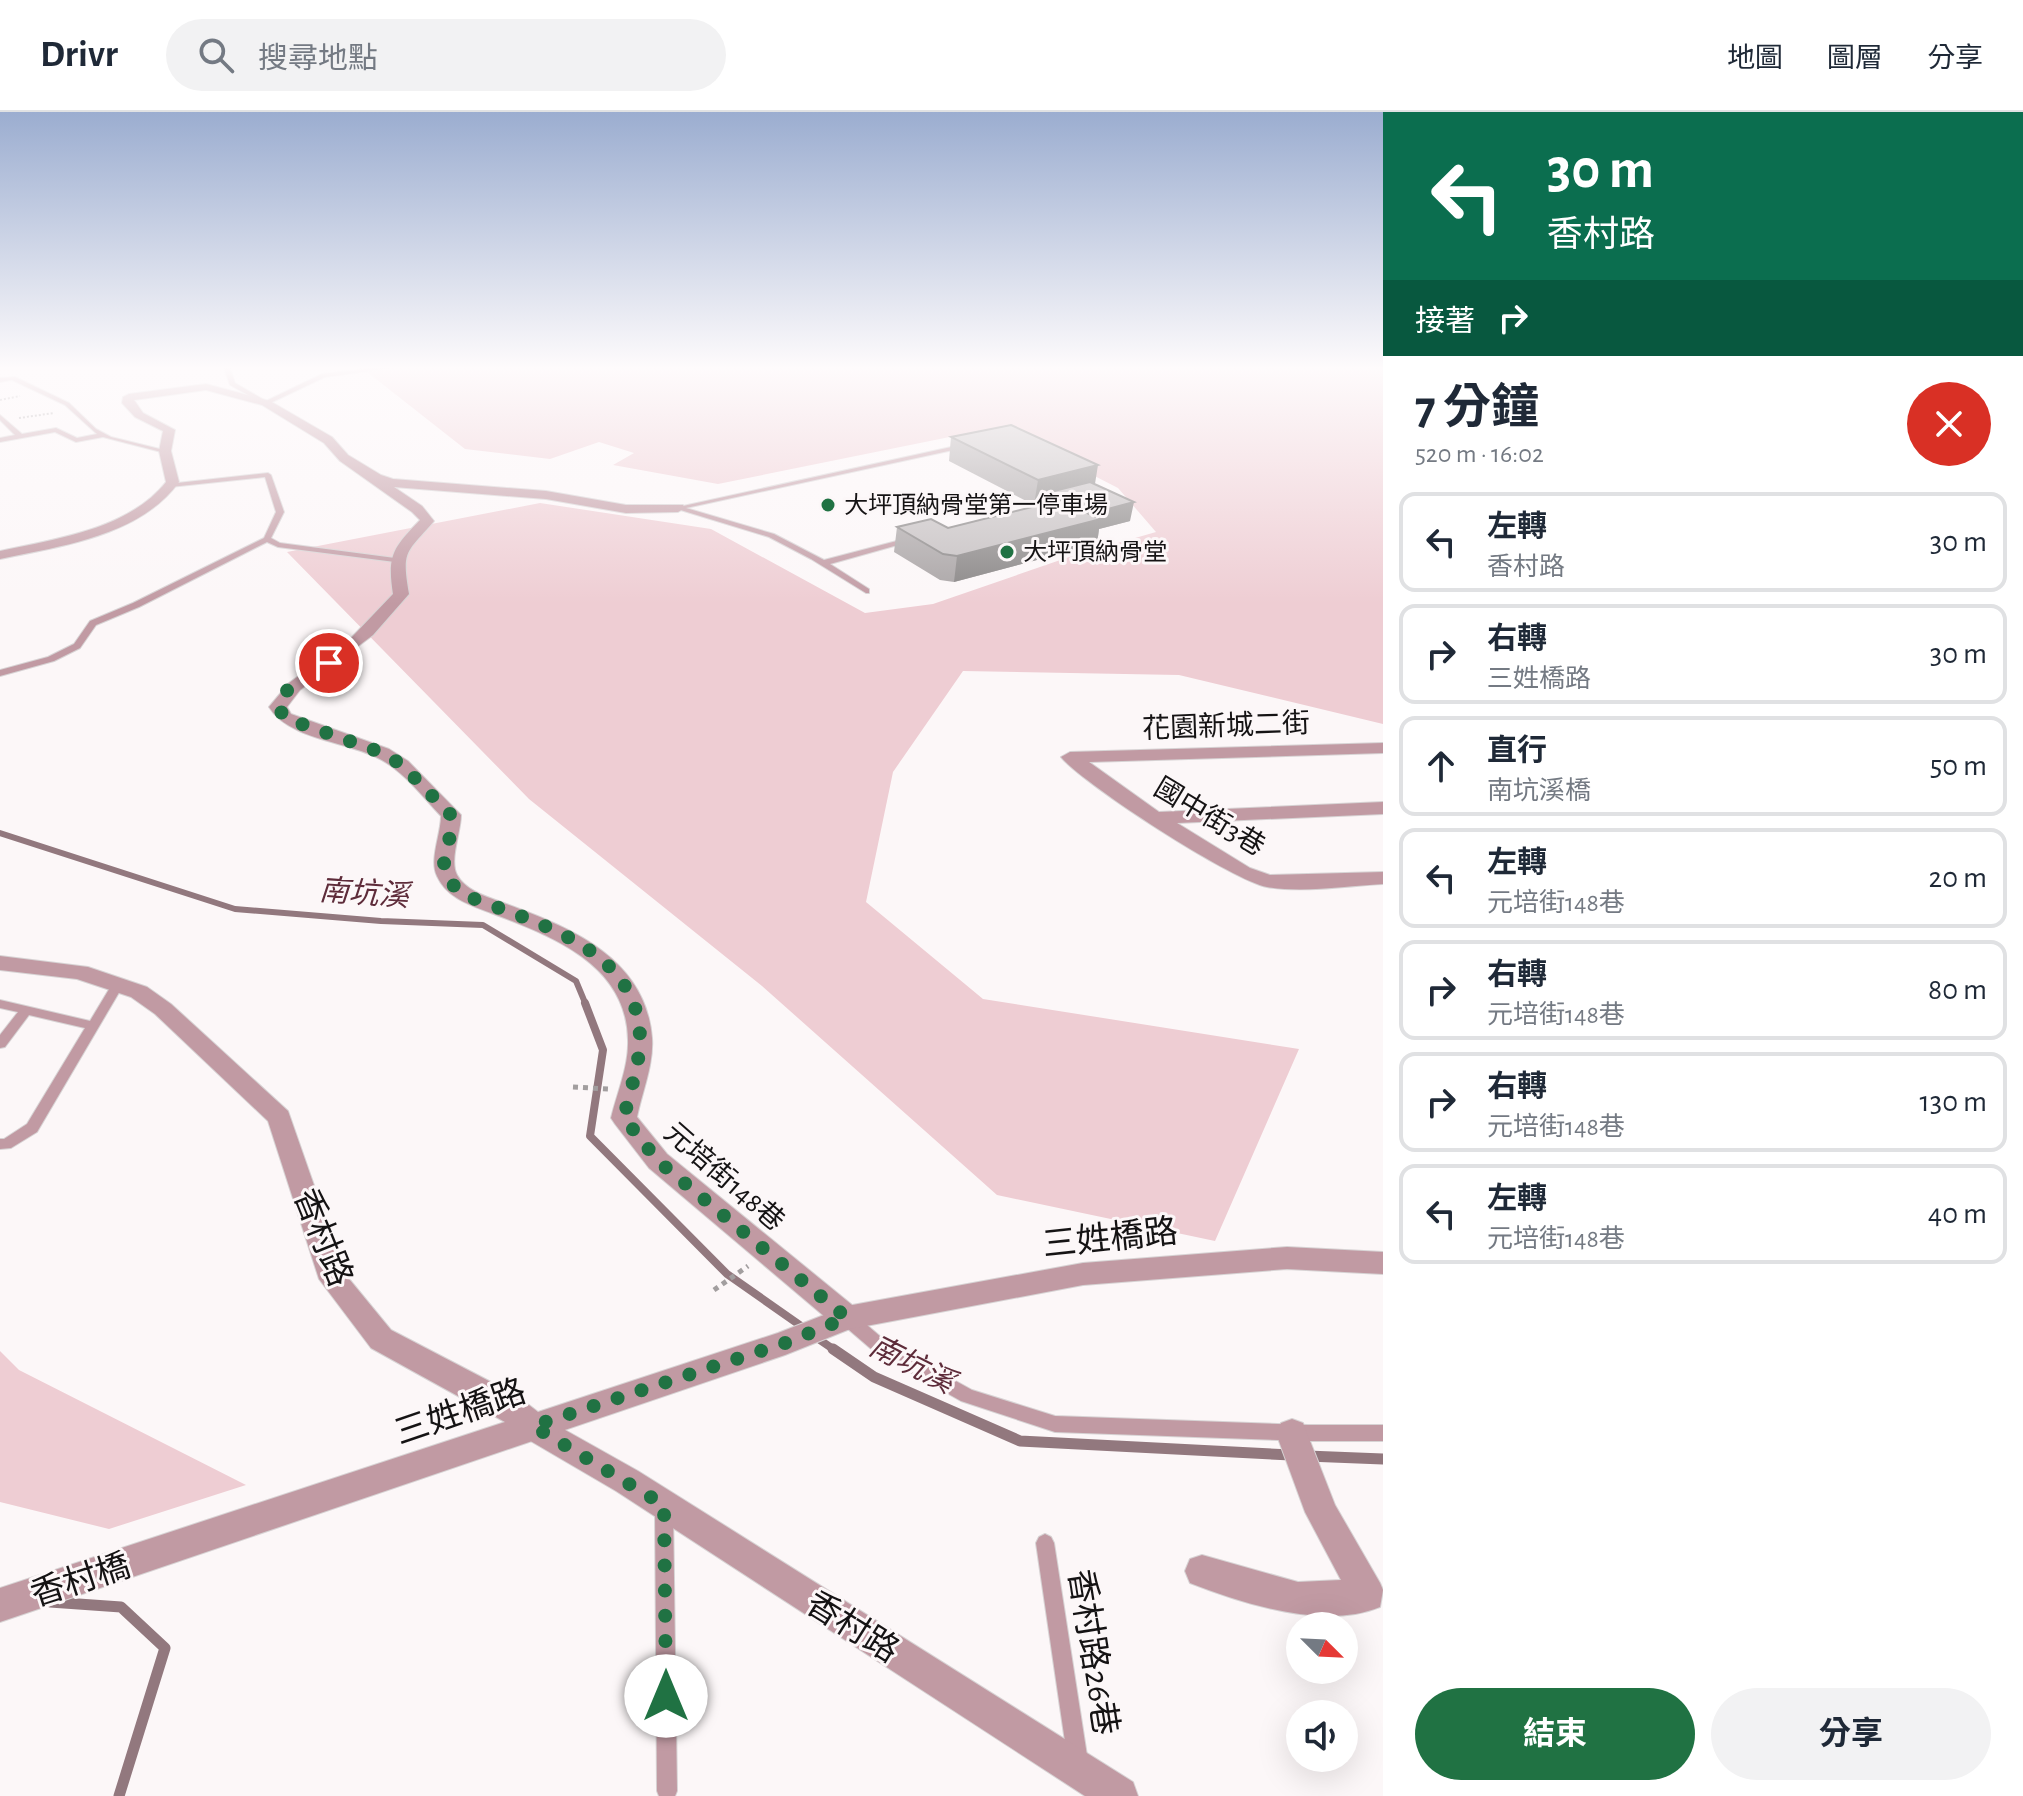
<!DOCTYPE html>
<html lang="zh-TW">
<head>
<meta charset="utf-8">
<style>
	:root { --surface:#fff; --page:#f2f2f3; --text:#1f2937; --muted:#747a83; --line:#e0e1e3; --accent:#207243 }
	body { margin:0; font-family:"Alegreya Sans","Noto Sans TC",sans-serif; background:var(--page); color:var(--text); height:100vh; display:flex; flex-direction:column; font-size:30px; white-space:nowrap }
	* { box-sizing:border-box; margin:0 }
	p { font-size:26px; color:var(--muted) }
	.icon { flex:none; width:44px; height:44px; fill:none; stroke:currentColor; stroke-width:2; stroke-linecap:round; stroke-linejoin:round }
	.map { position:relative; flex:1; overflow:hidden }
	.sheet { display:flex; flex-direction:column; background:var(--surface); width:640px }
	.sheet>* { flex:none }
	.banner { background:#0b6e4f; color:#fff; overflow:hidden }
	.needle { width:52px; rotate:114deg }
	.controls { position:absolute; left:1286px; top:1500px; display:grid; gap:16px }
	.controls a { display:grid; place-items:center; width:72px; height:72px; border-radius:50%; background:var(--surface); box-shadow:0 8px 32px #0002; font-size:40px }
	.pin { position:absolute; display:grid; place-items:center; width:68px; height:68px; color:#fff; margin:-34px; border:4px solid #fff; border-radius:50%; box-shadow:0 2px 8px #0007 }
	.me { position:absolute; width:88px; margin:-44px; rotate:0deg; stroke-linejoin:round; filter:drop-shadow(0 0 6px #0008) }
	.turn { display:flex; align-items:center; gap:28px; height:168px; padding:0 32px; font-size:36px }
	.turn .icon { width:104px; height:104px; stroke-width:2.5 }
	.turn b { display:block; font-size:56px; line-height:68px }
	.then { display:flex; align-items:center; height:76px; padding:0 32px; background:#0003; gap:16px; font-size:30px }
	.round { display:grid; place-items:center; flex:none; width:84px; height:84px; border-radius:42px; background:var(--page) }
	.headline { display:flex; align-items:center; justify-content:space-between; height:136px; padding:0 32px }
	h1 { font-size:48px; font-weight:700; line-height:60px }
	.button { display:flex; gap:16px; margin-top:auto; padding:16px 32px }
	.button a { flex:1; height:92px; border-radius:48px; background:var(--accent); color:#fff; font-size:32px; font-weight:700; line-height:92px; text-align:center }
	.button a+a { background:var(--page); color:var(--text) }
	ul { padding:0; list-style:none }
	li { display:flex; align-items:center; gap:24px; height:100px; margin:0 16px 12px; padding:0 16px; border:4px solid var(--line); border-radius:16px }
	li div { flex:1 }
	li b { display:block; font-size:30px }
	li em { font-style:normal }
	header { display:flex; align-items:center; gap:48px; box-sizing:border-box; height:112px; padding:0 40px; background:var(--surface); border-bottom:2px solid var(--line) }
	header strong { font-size:38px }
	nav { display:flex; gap:44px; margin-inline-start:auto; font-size:28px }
	.search { width:560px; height:72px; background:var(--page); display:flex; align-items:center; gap:20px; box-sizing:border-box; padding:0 28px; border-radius:44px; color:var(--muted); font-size:30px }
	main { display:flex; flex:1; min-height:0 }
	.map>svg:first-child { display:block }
	.green { fill:#eecdd3 }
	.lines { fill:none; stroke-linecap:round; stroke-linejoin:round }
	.stream-far2 { stroke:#92787e; stroke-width:6 }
	.stream-far1 { stroke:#92787e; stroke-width:8 }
	.stream { stroke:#92787e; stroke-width:11 }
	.service-casing { stroke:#d7d3d4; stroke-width:2 }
	.minor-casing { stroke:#d7d3d4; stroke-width:2 }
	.tertiary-casing { stroke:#d7d3d4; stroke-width:2 }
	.path-far1 { stroke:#a29e9f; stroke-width:2; stroke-dasharray:2 2; stroke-linecap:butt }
	.path { stroke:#a29e9f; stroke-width:5; stroke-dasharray:5 5; stroke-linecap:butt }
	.service { fill:#c19aa3; fill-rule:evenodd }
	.minor { fill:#c19aa3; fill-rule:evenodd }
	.tertiary { fill:#c19aa3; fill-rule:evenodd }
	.wall { fill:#a9a4a5 }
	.shaded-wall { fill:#898686 }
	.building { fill:#c4bfc0; stroke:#898686; stroke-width:2 }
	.route { stroke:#207243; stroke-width:14; stroke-dasharray:0 25.2 }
	.poi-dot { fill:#207243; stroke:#fcf7f8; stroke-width:3 }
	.labels { text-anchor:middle; stroke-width:6; stroke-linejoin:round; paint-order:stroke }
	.far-poi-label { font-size:24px; fill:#151314; stroke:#fcf7f8; text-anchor:start }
	.street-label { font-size:28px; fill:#151314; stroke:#fcf7f8 }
	.water-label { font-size:30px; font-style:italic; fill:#5e2c3a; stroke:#fcf7f8 }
	.near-street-label { font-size:34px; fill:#151314; stroke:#fcf7f8 }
</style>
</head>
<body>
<header>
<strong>Drivr</strong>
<div class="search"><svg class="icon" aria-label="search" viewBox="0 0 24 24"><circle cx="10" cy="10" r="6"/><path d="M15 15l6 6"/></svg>搜尋地點</div>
<nav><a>地圖</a><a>圖層</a><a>分享</a></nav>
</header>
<main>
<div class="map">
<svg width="1383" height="1684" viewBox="0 0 1383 1684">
	<rect width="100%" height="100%" fill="#fcf7f8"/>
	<path class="green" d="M362,256H1383V612L1179,563L963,559L893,660L866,790L983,887L1299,937L1215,1129L997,1083L762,874L529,687L287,440L540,391L711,417L865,501L933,492L1069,445L1156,420L1118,376L999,315L718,372L613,353L634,341L599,330L550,347L465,337Z
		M0,1239L19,1258L246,1373L109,1417L0,1390Z"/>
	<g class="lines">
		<path class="stream-far2" d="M0,721L235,797L381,809L483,813L576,869L586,893"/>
		<path class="stream-far1" d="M585,891L603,938L590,1024L727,1162L804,1216
			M814,1224L836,1239"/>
		<path class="stream" d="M833,1237L874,1265L1020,1329L1291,1343
			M1307,1344L1383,1347
			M50,1490L121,1495L165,1536L119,1684"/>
		<g class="service-casing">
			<path id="service" d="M224,256H230L235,271L266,289L322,262L372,256H391L325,265L266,293L230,273Z
				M15,265L69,291L96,317L111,325L168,339L165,341L103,325L76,330L55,320L0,330V326L15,323L0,308V303L22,322L56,316L77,326L97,322L65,293L12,268L0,270V266Z
				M965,332L968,334L967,335L686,396L774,422L824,448L912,425V429L830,452L869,477V481H866L811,447L769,425L674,396Z
				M268,361L271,363L284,400L271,426L280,431L395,446L399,448L395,450L278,435L267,430L139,495L96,513L80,536L54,549L0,564V558L48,545L74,532L90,509L133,491L264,426L276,400L265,365L170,375L166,373L168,372Z
				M118,868L124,872L37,1020L11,1036L0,1037V1027H4L27,1012L85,916L29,903L5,935L0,936V923L18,900L0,896V888L90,909L114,869Z
				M847,1199L853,1201L889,1232L972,1278L1055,1304L1308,1313H1383V1329H1308L1055,1320L961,1289L877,1242L841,1211L839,1206L841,1201Z
				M664,1388L670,1390L673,1396L677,1679L675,1684H659L657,1679L655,1396L658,1390Z
				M1045,1422L1051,1425L1054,1431L1088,1650L1085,1657L1078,1660L1071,1657L1068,1650L1036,1431L1039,1425Z"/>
		</g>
		<g class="minor-casing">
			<path id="minor" d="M206,272L270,289L332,325L348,343L381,363L393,367L546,379L626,393H683L685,396L678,400L626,401L546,387L394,375L422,394L434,409C407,441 401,437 409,482L373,523L300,578L287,595L291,602L389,637L408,649L461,703C461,720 449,748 457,763C467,781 492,786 509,793C574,817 646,848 652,926C654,952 642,980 637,1005L667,1042L857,1197L862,1206L857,1215L847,1218L837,1215L649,1056L615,1012L611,1006C617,981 629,954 628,928C627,852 552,824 491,801C470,793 447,786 437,764C429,748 441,722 441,704C422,684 402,657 376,645C343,629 289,627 269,595L289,571L352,525L393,482C387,443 393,436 420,408L412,400L340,349L324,331L262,293L206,278L134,288L143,301L175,318L171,339L179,370C140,424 61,434 0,447V439C56,427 129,417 166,370L159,339L163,319L135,305L122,291L123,285L129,282Z
				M1383,631V641L1089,650L1159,700L1383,690V702L1177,711L1250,756L1270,763L1383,760V772C1345,774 1304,781 1267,775C1233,769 1083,672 1061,645L1070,640Z
				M533,1300L638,1359L1133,1670L1138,1684H1085L616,1379L522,1324L517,1314L522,1304Z
				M1292,1307L1303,1311L1335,1393L1380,1471L1383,1478L1380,1495C1324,1518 1244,1492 1190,1471L1185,1459L1190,1447L1202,1443L1298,1470L1341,1468L1305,1400L1276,1321L1281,1311Z"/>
		</g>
		<g class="tertiary-casing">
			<path id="tertiary" d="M0,844L88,855L147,875L171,892L288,999L345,1162L391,1218L516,1283L538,1300L778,1221L847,1194L1083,1151L1287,1135L1383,1140V1162L1287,1157L1083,1173L850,1217L785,1243L0,1510V1476L505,1310L371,1236L319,1167L268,1009L155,902L131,885L77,867L0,858Z"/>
		</g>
		<path class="path-far1" d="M0,288L20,284
			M19,306L54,301"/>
		<path class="path" d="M573,975L608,977
			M714,1178L748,1154"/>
		<use href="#service" class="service"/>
		<use href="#minor" class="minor"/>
		<use href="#tertiary" class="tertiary"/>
	</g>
	<path class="wall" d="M951,325L1095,372L1130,409L1099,417L1097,432L954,470L940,468L894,440L897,415L948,416L1049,391V389L1034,393L949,349Z"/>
	<path class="shaded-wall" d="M1098,353L1094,378L1060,385L1050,380L1049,389L1034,393L1038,368Z
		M1134,390L1130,409L1099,417L1097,432L954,470L957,444L1086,402Z"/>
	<path class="building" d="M1011,313L1098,353L1038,368L951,325Z
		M1090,370L1134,390L1089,402L1060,388L1057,389L1053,387L1060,385L1050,380Z
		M1060,388L1101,407L957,444L943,442L897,415L931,407L948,416Z"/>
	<linearGradient id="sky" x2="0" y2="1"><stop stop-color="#9badd0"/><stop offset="0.52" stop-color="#fefbfc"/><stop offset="1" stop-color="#fefbfc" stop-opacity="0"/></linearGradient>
	<rect width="1383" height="492" fill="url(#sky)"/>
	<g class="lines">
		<path class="route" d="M329,551L288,577L278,595L285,606L383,641L402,653L451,703C454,744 425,756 467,784C536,811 639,836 640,927C640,952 629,981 624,1006L658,1049L847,1206L785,1231L533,1314L664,1393L666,1584"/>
	</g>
	<g class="poi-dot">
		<circle cx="828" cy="393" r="8"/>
		<circle cx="1007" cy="440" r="8"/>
	</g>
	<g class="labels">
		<g class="far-poi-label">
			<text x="844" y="401">大坪頂納骨堂第一停車場</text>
			<text x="1023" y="448">大坪頂納骨堂</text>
		</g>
		<g class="street-label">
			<text transform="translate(1226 613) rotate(-2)" y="10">花園新城二街</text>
			<text transform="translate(1210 704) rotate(31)" y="10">國中街3巷</text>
			<text transform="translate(725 1064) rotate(41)" y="10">元培街148巷</text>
		</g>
		<g class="water-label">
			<text transform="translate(364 781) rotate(4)" y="10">南坑溪</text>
			<text transform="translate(912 1252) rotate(27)" y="10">南坑溪</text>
		</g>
		<g class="near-street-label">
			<text transform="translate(324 1125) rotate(68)" y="12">香村路</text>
			<text transform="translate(1110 1125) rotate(-6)" y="12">三姓橋路</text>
			<text transform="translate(460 1299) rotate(-19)" y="12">三姓橋路</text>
			<text transform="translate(80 1467) rotate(-18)" y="12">香村橋</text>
			<text transform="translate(853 1514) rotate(32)" y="12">香村路</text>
			<text transform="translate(1094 1540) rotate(81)" y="12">香村路26巷</text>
		</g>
	</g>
</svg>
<div class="controls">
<a><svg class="needle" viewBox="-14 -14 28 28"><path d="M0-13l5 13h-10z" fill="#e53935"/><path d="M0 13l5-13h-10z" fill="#747a83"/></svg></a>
<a><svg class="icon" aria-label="sound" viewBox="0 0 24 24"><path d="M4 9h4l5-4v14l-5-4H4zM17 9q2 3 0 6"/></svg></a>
</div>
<div class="pin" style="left:329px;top:551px;background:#d93025"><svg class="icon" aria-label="arrive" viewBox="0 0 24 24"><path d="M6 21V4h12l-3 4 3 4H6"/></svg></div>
<svg class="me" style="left:666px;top:1584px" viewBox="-20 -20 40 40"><circle r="19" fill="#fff"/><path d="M0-13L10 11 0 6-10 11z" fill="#207243"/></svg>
</div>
<section class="sheet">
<div class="banner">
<div class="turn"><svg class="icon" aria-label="left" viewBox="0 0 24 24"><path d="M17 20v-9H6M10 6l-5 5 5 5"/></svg><div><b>30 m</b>香村路</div></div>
<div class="then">接著<svg class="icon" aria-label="right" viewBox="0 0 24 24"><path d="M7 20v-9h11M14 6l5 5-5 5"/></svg></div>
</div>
<div class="headline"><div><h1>7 分鐘</h1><p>520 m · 16:02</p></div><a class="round" style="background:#d93025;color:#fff"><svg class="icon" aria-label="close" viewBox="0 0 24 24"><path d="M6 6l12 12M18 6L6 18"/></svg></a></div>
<ul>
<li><svg class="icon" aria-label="left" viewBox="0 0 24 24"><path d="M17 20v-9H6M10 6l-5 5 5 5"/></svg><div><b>左轉</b><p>香村路</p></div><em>30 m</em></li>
<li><svg class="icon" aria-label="right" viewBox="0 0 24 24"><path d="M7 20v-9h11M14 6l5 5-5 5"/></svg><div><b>右轉</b><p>三姓橋路</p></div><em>30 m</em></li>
<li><svg class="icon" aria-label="ahead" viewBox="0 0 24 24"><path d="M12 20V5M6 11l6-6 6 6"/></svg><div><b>直行</b><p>南坑溪橋</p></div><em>50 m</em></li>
<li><svg class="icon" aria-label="left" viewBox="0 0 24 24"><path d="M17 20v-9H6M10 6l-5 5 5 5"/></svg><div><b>左轉</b><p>元培街148巷</p></div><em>20 m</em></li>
<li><svg class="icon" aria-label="right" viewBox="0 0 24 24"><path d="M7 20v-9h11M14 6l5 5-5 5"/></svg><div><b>右轉</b><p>元培街148巷</p></div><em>80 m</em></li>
<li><svg class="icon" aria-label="right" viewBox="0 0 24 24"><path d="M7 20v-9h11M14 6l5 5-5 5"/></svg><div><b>右轉</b><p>元培街148巷</p></div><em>130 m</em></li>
<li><svg class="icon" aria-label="left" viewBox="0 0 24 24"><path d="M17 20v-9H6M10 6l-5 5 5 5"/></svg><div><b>左轉</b><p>元培街148巷</p></div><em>40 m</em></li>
</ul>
<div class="button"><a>結束</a><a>分享</a></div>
</section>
</main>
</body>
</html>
